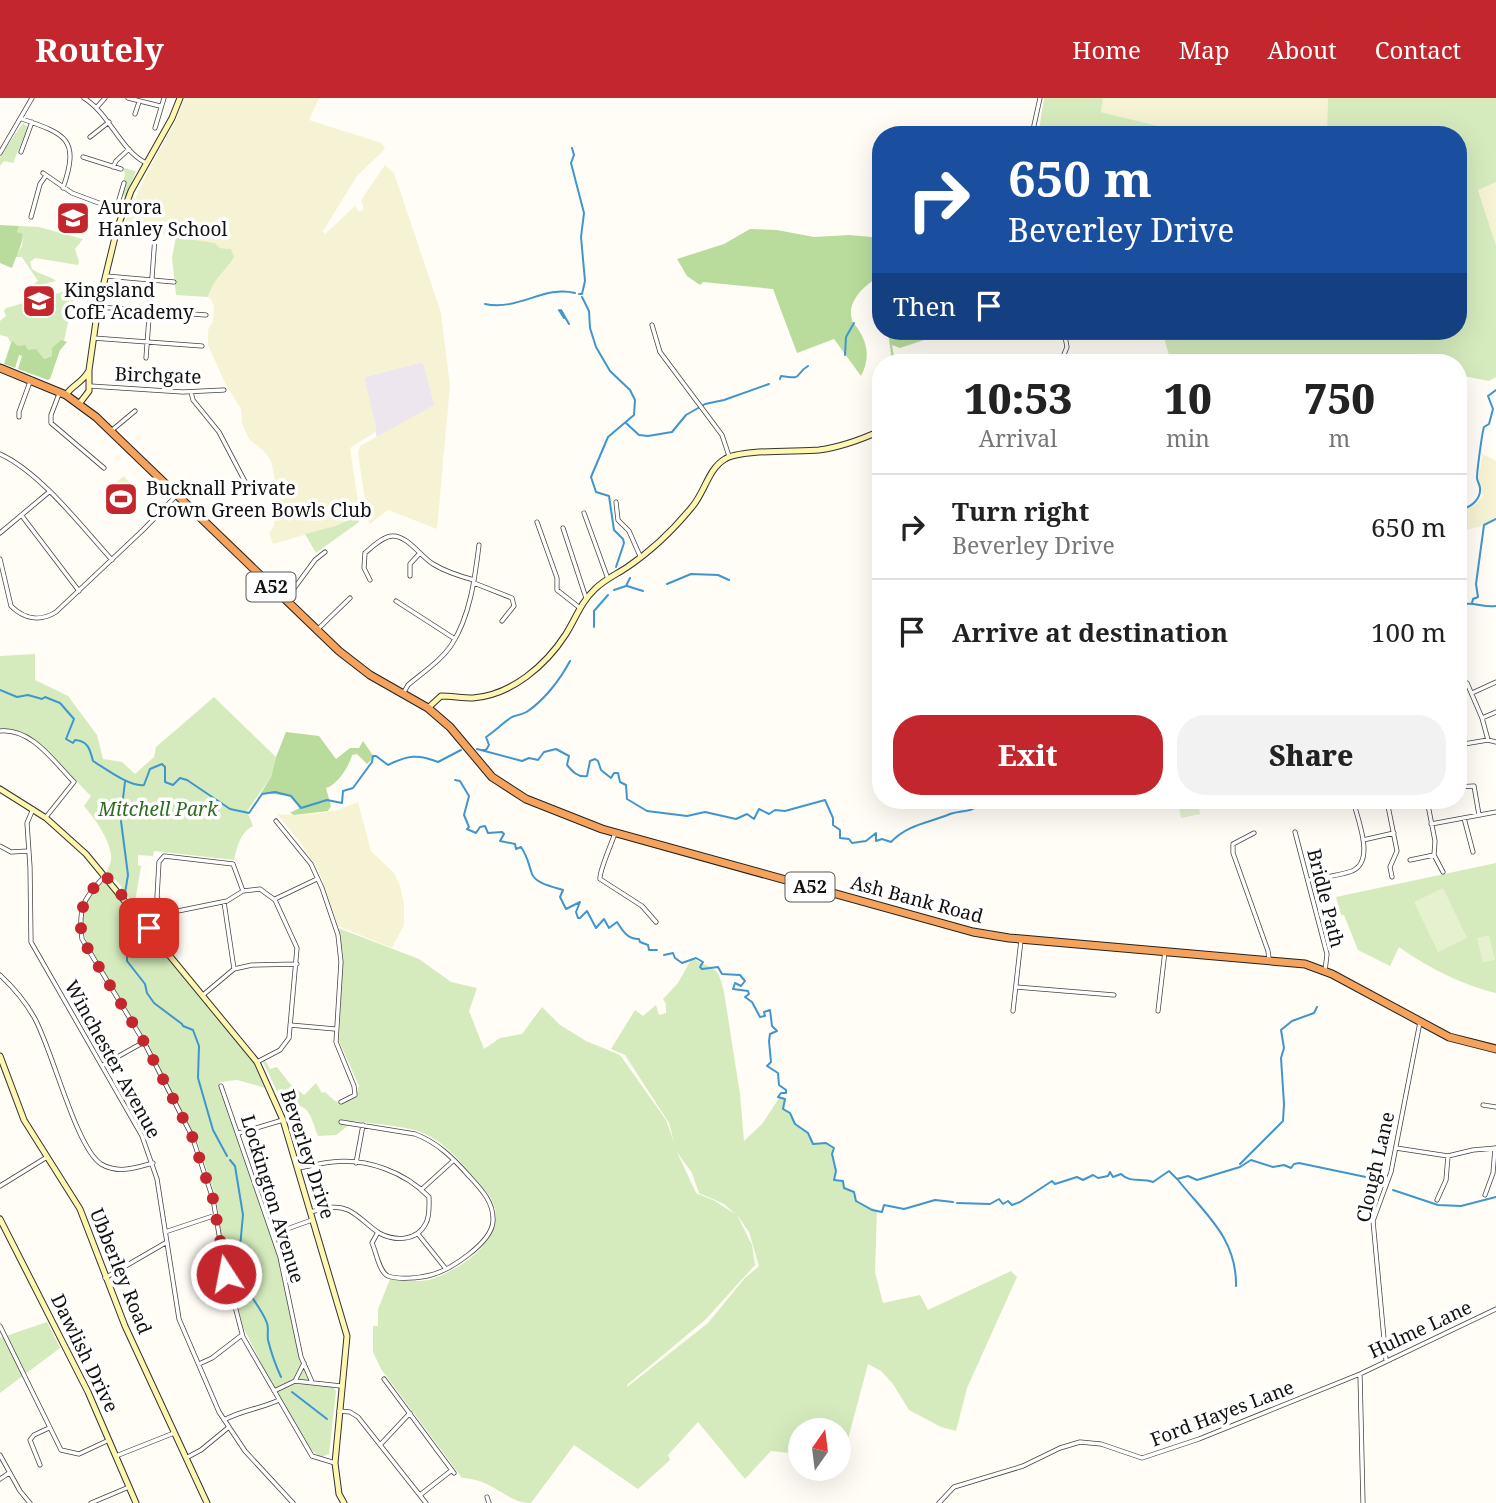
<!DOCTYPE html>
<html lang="en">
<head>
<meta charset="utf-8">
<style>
	:root { --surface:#fff; --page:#f2f2f2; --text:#222; --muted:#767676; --line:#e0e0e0; --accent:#c4262e }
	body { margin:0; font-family:"Noto Serif",serif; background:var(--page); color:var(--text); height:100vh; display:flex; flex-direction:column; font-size:26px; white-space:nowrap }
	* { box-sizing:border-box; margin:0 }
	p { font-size:23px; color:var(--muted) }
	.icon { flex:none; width:38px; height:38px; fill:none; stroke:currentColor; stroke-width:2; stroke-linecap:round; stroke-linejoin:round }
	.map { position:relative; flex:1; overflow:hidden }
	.details { position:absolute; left:872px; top:256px; width:595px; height:455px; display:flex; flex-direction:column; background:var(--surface); border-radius:28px; box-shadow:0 7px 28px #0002 }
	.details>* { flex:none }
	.guide { position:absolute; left:872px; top:28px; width:595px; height:214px; border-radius:28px; box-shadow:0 7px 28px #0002; background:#1a4fa0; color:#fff; overflow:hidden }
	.needle { width:46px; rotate:14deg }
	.buttons { position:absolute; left:788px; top:1320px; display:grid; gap:14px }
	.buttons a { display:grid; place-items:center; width:63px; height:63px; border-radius:50%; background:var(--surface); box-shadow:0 7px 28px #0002; font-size:35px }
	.pin { position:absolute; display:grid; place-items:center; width:60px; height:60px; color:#fff; margin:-30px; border-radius:14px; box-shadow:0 4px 10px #0006 }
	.me { position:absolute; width:77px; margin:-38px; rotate:349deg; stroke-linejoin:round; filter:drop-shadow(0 0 5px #0008) }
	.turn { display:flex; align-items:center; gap:24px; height:147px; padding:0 21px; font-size:32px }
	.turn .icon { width:91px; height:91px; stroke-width:2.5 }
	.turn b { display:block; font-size:49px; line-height:60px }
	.then { display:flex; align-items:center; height:66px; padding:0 21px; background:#0003; gap:14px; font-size:26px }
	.eta { display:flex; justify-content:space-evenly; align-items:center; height:119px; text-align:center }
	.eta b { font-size:42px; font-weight:800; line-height:49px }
	.action { display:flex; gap:14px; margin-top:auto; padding:14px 21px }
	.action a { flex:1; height:80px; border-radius:28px; background:var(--accent); color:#fff; font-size:28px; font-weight:800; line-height:80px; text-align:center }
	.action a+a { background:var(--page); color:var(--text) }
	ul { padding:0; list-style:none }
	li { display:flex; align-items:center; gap:21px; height:105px; padding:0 21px; border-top:2px solid var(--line) }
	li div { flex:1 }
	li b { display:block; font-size:26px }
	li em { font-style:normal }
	header { display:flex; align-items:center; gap:42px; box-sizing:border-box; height:98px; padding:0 35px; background:var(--accent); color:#fff }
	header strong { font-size:33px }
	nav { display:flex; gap:38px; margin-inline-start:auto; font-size:24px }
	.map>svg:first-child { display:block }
	.industrial { fill:#eee6ef }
	.farmland { fill:#f6f3d4 }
	.green { fill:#d5ebbd; fill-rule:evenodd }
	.forest { fill:#b9dc9c }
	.pitch { fill:#e6f2cf }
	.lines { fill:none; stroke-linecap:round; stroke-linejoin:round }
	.stream { stroke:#3f96cf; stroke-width:2 }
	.street-casing { stroke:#444; stroke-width:5 }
	.secondary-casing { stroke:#333; stroke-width:7 }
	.highway-casing { stroke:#222; stroke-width:9 }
	.street { stroke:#fff; stroke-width:3.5 }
	.secondary { stroke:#fff6b0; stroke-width:5 }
	.highway { stroke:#f5a25d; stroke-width:7 }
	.route { stroke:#c4262e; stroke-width:12; stroke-dasharray:0 21.6 }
	.labels { text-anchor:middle; stroke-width:7; stroke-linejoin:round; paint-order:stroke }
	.shield { fill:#fff; stroke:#585858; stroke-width:2 }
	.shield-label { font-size:18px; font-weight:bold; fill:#111 }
	.poi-label { font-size:19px; fill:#111; stroke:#fff; text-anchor:start }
	.street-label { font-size:19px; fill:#111; stroke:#fff }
	.park-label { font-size:19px; font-style:italic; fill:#2f6b1f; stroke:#fff }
</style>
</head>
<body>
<header>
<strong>Routely</strong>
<nav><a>Home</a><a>Map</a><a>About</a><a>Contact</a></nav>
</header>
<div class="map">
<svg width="1496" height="1405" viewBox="0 0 1496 1405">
	<rect width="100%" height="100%" fill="#fffdf5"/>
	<path class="industrial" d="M423,264L435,307L377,340L364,279Z"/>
	<path class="farmland" d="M183,0H319L309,22L382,45L385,51L357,78L323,133L325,136L355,108L359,114L364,111L361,102L385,67L394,75L441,215L450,288L437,431L388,412L370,426L368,422L358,355L360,348L434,307L423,264L364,279L376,329L375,334L350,350L360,417L335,428L273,446L269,435L273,430L279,401L271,363L264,353L249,341L242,325L241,311L226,287L208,247V232L213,223L214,209L211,201L208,199L211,186L223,174L228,150H220L214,145L122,130L146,77L177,20Z
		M1103,0H1328L1327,33L1318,37H1195L1101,14Z
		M1496,84V147L1478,91Z
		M1483,356L1496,363V419L1482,428L1459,434L1464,412L1475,407L1483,398L1478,382Z
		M358,704L371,753L394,775L400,788L404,807V827L392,850L338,828L319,773L300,744L277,716L294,717L322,715L338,712Z"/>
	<path class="green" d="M1044,0H1103L1101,14L1195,37H1042L1039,32Z
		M1328,0H1496V84L1478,92L1496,147V279L1489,283L1458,277V264H1171L1162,233H1458V37H1318L1327,32Z
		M23,25L28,29L13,65L4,63L0,68V58Z
		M123,70L136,73L126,99L123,97L126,85L123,84L125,77Z
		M19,128L39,129L83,141L75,151L79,164L78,167L35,160L30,164L32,171C40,177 48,177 56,183L36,188L34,186L38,183L22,159H15L22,148L23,137L17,134Z
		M176,139L215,145L220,150L231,151L234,159C225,174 213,181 208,199L176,197L172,160Z
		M73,191L75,193L64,243L52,250V258L44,261L18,248L12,242L10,244L8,239L0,237V223L6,218L4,213L6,210Z
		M360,417L359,424L316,455L305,436L335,428Z
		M35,556V582L68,598L97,637L103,661L122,664L135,676L154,659L156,649L214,599L276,659L271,679L247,713L253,728C240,734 237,750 234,762L154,753L153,758L138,757V767L141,768L135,804L123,796L121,788L107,773C109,768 112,763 111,757C109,740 95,721 84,708L91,698C67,676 36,628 0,631V558Z
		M1496,765V895C1462,887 1427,869 1399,849L1390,868L1358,852L1344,817H1341L1336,799Z
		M104,783L255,965L266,990L237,982L220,984L219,988C242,1046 263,1106 281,1166C292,1206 293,1248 311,1286L333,1289L336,1293L329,1356L321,1359L311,1352L271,1285L243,1229L224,1157L216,1100L196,1040L136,925L88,849L82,828L84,811L89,798Z
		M338,830L419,861L451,884L477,890L469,913L484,951L500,940L522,936L542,909L560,927L586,943L620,957L666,1022L674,1044L669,1025L625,957L611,951L635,912L643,918L656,907L659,917L666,915V906L663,901L678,885L692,860C714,873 718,866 724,894L740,996L744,1043L762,1026L779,1000L785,1001L783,1011L790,1015L795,1026L808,1035L813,1046L826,1045L834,1050L832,1056L836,1073L834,1082L843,1083L845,1090L854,1094L856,1103L877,1112L875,1174L883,1205L920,1197L928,1212L1011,1173L1017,1179L967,1290L956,1333L941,1329L909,1312L893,1286L881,1273L868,1266L843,1360H838V1332H800V1356L771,1353L745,1381L698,1324L668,1357L670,1362L638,1391L574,1347L531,1405C506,1405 494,1381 462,1380L381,1271L373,1254V1228H378V1211L390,1181C404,1182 419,1185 432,1181C459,1172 502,1144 495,1111C492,1096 477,1084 467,1072C456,1058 440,1042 423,1035C407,1028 373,1026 354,1023L336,1037L318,1038C309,1015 311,1006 283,1006L263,964L265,962L270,971L277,969L290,986L304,997L316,985L322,995L325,994L335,1003L342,1005L356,997L359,988L339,943L343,856ZM677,1054L692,1075L699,1095L724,1106L735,1116L715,1103L696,1095ZM737,1117L749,1134L759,1168L744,1181L708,1225L627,1289V1287L705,1222L755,1167L752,1147Z
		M47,1224L60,1250L0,1295V1240Z"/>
	<path class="forest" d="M0,127L19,128L17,134L23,136C22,148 16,158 12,170L0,165Z
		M750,131L777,132L814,139L849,137L872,139L880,163V178C866,186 846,203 852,222C852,224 857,229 858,231C868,246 870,261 861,278L834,241L797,255L773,191L703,184L700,187L687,178L677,161L724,146Z
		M888,233H948V234L900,250L892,247L895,264H892Z
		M12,242L18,248L25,247L28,252L36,251L44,261L52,258V250L61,242L67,244L60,252L50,281L48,282L18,271L22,258L19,257L15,270L4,266Z
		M286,634L319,638L336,661L350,650H359L363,643L374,659L367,666L357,656L352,657C349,669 337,687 326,690L331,708L328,713L294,717L290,715L301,709L291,698L261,695L271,679L276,659Z"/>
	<path class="pitch" d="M124,378L136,392L121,409L105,393Z
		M1197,702L1200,716L1181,720L1178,703Z
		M1443,790L1467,840L1438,854L1414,804Z
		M1489,837L1495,862L1483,864L1477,840Z"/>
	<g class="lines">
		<path class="stream" d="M572,50L574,57L571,65L584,115L581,139L585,183L582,196H579
			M582,199L589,213L590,230L596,249L610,273L630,292L635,302L634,317L608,339L591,379L596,394L609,398L614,432L623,441L624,445L616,469
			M485,206C519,213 544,187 575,195
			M559,212L564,220
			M561,212L569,226
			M845,257L846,239L854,225
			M780,281L781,278C805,282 793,277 808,268
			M626,325L639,337L648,338L672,334L686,317L705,306L724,302L769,286
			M1458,429L1463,411C1472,408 1481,401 1480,390C1480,387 1477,383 1477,380C1477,373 1482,335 1484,329L1489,326L1493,311L1488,298L1496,292
			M667,486L691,476L718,477L729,482
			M627,488L643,493
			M614,492L626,488L630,480
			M1472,505L1473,501L1478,499L1476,486L1484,427L1496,421
			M1458,508C1471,502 1482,510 1496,508
			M594,529V513L608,497
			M0,592L17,599L28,597L42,601L45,599L60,605L74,621L66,641L73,645L75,642C88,643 90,651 93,663C106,671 130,689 144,687L150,671L162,666L165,669V684L173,687L180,680L187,682L230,711L249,715L262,696L275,694L291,698L301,710L327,702L342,705L343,693L353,690L372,664L373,658H376L388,667C408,657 418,656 438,664L461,652
			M477,651L522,663L529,660L538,662L544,654L556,651L569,658L567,667C572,673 578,680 587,678L590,663L595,661L598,663L601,672L611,680L614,675H618L620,684L626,687L627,701L647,713L687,718L705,714L736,721L747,716L754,721L759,711L769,716L775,712L785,713L825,702L833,720V727L840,732V740L849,741L852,745L866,743L876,735V743L882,741L891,744C908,726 929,725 950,716C962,712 971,715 980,706L976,702
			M482,652H486L489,647L486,639C495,633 504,624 512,619C517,617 524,616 528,613C544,602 560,582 570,563
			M455,682L460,683L469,698L464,717L469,729L467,731L476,735L480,729L485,728L488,735L502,734L504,736L500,743L515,746L516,751L521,749C528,759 528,765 532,776C536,786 554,789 563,792L560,799L566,811L580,804L576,814L578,820H580L587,813L596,830L604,821L609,830L617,824C623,833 627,841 639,841L640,844L648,847L649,852H657
			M121,717L125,684
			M121,723L128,777L125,795
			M127,817V863L145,886L147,895L154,905L182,926L183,928L193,932L199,948L198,980L213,1032L227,1058
			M664,857L673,855L675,860L682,865L696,860L703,864L700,869L702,871L718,869L722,876L740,877L745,883L741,888L735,885L733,891L748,893L749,896L745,899L752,904L760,919L765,918L764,914L770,912L772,928L777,933L770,936L769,943L771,964L767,968L778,975L779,987L786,992V995H781L778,999L785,1001L783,1011L790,1015L795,1026L808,1035L813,1046L826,1045L834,1050L832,1056L836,1073L834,1082L843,1083L844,1090L854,1094L856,1103L872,1112L882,1114L884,1107L904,1111L935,1102L953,1104
			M230,1062L235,1068L243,1117L238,1170
			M1240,1066L1283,1023L1284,1006L1281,960L1284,950L1281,932L1292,923L1314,915L1317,909
			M1178,1082C1205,1116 1237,1140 1236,1188
			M1393,1092L1438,1107L1461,1108L1496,1099
			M957,1105L990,1106L999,1101L1003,1106L1008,1103L1012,1107L1020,1104L1052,1083L1055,1086L1077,1079L1083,1082L1093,1077L1098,1080L1108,1078L1110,1074L1113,1079L1121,1076C1131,1086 1142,1079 1153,1084L1169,1073L1177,1081L1188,1078L1197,1082L1240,1069L1251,1062L1273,1069L1284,1067L1291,1070L1294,1066L1299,1065L1380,1082
			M239,1175C246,1195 260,1207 267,1225C269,1231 267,1236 268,1242C271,1254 275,1266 281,1279
			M292,1294L327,1321"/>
		<g class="street-casing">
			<path id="street" d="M84,0C110,16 119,51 146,65
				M128,0L160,8
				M97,9L105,0
				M135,16L139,4
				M22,21C66,36 80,41 63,90
				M155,30L164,0
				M1035,37L1033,32L1040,0
				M90,39L109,24
				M21,54L32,24
				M0,55L32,0
				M83,59L121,71
				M113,69L116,63L129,51
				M43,75L72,95L123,114
				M118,105L124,85
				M31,119L40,86L45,79
				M106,178L174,184
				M98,209L206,217
				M652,227L660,254L722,337L729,358
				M93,240L202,248
				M146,260L155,139
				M1061,264L1067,249L1064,233
				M90,288L183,294L224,292
				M191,294L193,302L219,334L252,397
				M59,296L51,317V325L104,370
				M19,319V314L31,281
				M111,333L135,313
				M0,356C40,374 82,429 112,462
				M616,404L618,422L629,433L640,458
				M584,415L608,481
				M22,418L79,493
				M537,424L557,480V492L580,510
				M563,430L586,500
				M0,435L49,394
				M0,461L11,508C24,521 40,524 56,514L143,432L176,398
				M410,478V466L420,455
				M370,482L364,470L365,455C372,449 383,438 393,438C408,438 421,459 433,466C446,474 459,478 474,482
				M474,485L512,500L514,508L502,523
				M287,500L315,462L325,454
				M396,503L455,541
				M317,532L350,500
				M1467,585L1482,620L1488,642
				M404,594L408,587C422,575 442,562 452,546C470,518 475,480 479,447
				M1472,595L1496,584
				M1482,620L1496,614
				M0,633C32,630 54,664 74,684L46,719
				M1458,647L1488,642L1496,644
				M1458,689L1474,688L1479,717
				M1314,702L1315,706L1324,702
				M1427,702L1435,743L1434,757L1443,774
				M1388,708L1397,753L1390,769L1392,779
				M33,711L27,725L30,769L31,844L142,1038L157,1081L179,1221L219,1314L245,1353L293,1405
				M1464,720L1473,754
				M276,723L311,766L322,790L338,837L341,864L336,944L354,988L355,997L341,1004
				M1431,726L1496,714
				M1295,734L1327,856L1325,873
				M615,735C612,745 599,773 600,781L642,808L656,824
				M1254,735L1233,746V755L1268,853L1269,861
				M1363,742L1394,735
				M0,748L11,754L28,753
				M1410,762L1434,757
				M104,779C83,801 78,810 82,841L144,944L192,1038L213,1101L224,1166L243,1239L312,1358L335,1365
				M1309,782C1322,779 1339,778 1352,773C1376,763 1357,720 1353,702
				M275,801L317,781
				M224,804L234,871
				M166,816L157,799L159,764L164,758L233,766L243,793
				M149,830L168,815L227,803L243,793L260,791L275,802L297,850L289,940L280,952L257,964
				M0,877C13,889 25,903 34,919C52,950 76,1050 101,1066C118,1076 135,1070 153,1065
				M1016,889L1114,897
				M203,897L234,871L252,867L297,866
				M1013,913L1021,842
				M1158,913L1165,853
				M290,927L335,931
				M103,967L144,944
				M221,988L280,1159L301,1259L312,1284
				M1483,1007L1496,1009
				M341,1024L415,1036C437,1044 453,1060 469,1078C481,1091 494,1104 493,1123C492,1145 450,1172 431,1177C420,1180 399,1182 388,1178C379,1174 376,1153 372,1145L378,1134
				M239,1035L283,1022
				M1396,1050L1448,1058L1473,1052L1496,1050
				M356,1065L363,1027
				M299,1070C310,1068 321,1065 332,1064C367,1060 405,1074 429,1099C429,1107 430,1118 426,1125C417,1144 394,1143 379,1135C368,1128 359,1117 348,1112C335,1106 323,1111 311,1114
				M0,1088L47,1059
				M422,1091L454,1062
				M1485,1097L1493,1075L1495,1050
				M1437,1102L1446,1082L1448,1058
				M165,1134L216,1117
				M273,1136L312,1122
				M418,1136L446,1171
				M105,1180L167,1144
				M0,1228L61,1352L79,1356L109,1342
				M1386,1262L1373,1123L1391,1074L1420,924
				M199,1266L212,1260L242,1237
				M1360,1276L1363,1405
				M384,1281L454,1375
				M295,1283L304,1265
				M274,1293L295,1283L341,1288
				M339,1313L350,1314L358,1319L426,1405
				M224,1322C242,1312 260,1311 279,1302
				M380,1347L410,1315
				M0,1357L20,1393L30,1405
				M116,1358L174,1335
				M186,1360L201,1352L229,1329
				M40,1367L30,1342L34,1337L49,1330
				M0,1381L9,1375
				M420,1397L452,1372
				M487,1399L489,1405
				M91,1405L129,1389
				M939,1405L954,1389L1023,1368L1060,1350L1080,1344L1101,1346L1142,1360L1199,1341L1360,1276L1496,1211"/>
		</g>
		<g class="secondary-casing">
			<path id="secondary" d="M66,297C72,287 81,286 88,274
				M79,306L89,293V272L98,209L117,131L131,93L172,20L180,0
				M428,610L441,598C451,598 462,600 473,600C512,597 546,567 566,536C576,520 581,504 595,491C604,482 615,477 626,470C650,454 674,431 692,409C705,394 708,371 725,361C740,351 799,354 819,352C842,349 860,342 880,333
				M0,691L46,720L86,756L257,964L283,1022L347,1238L335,1365L339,1396L344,1405
				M0,958L24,1022L80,1111L125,1228L207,1405
				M0,1121L88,1294L136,1405"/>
		</g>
		<g class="highway-casing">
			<path id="highway" d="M0,270L66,297L96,319L339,553L370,577L428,610L450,629L492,679L526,701L602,731L973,834L1009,840L1305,866L1332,876L1449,939L1496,951"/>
		</g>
		<use href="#street" class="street"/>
		<use href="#secondary" class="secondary"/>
		<use href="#highway" class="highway"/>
	</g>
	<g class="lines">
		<path class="route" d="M149,830L105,777C84,800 78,809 82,841L144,944L192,1038L213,1101L226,1176"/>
	</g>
	<defs>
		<g id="school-square" transform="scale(1.75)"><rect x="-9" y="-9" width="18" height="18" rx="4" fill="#c4262e" stroke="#fff"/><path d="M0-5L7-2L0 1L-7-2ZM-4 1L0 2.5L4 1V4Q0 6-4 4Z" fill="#fff"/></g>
		<g id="stadium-square" transform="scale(1.75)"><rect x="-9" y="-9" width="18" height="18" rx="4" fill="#c4262e" stroke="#fff"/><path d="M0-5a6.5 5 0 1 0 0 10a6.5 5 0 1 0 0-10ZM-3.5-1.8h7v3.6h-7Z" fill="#fff"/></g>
	</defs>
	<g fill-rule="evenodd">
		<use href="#school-square" x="73" y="120"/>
		<use href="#school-square" x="39" y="203"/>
		<use href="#stadium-square" x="121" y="401"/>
	</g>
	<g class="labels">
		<g class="shield">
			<rect x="246.5" y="474.5" width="49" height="29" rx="5"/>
			<rect x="785.5" y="774.5" width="49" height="29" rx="5"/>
		</g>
		<g class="shield-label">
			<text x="271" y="495">A52</text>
			<text x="810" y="795">A52</text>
		</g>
		<g class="poi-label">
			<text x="98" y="116">Aurora<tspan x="98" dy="22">Hanley School</tspan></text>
			<text x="64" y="199">Kingsland<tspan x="64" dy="22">CofE Academy</tspan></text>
			<text x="146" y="397">Bucknall Private<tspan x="146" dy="22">Crown Green Bowls Club</tspan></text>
		</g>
		<g class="street-label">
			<text transform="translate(158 277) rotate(2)" y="7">Birchgate</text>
			<text transform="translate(1326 800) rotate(76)" y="7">Bridle Path</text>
			<text transform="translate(917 801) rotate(15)" y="7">Ash Bank Road</text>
			<text transform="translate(113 961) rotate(61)" y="7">Winchester Avenue</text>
			<text transform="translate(308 1056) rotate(72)" y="7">Beverley Drive</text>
			<text transform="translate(1375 1069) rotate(-77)" y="7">Clough Lane</text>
			<text transform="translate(273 1101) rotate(73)" y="7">Lockington Avenue</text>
			<text transform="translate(121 1173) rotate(68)" y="7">Ubberley Road</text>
			<text transform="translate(1420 1231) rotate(-25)" y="7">Hulme Lane</text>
			<text transform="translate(85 1255) rotate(64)" y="7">Dawlish Drive</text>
			<text transform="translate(1222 1315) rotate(-21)" y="7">Ford Hayes Lane</text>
		</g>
		<g class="park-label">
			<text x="158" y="718">Mitchell Park</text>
		</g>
	</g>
</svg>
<div class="buttons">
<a><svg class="needle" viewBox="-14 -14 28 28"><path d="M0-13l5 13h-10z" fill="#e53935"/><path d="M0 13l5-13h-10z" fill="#767676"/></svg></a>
</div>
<div class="pin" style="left:149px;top:830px;background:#d93025"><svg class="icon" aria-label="arrive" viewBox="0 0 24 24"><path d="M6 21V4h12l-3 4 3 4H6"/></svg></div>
<svg class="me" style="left:226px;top:1176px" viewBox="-20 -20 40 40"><circle r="17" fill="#c4262e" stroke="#fff" stroke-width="3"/><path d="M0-11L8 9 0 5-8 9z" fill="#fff"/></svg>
<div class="guide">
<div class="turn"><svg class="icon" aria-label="right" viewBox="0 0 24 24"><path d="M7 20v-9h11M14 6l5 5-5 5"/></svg><div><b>650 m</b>Beverley Drive</div></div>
<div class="then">Then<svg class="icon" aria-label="arrive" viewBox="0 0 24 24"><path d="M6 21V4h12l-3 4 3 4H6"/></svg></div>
</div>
<section class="details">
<div class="eta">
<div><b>10:53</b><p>Arrival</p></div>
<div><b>10</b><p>min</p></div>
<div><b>750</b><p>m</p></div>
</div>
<ul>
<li><svg class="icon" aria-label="right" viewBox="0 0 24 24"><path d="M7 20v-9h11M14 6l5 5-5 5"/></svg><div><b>Turn right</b><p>Beverley Drive</p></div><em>650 m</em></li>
<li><svg class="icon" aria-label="arrive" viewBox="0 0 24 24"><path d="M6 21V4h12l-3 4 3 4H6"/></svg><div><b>Arrive at destination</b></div><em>100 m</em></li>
</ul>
<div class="action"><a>Exit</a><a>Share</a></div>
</section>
</div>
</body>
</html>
